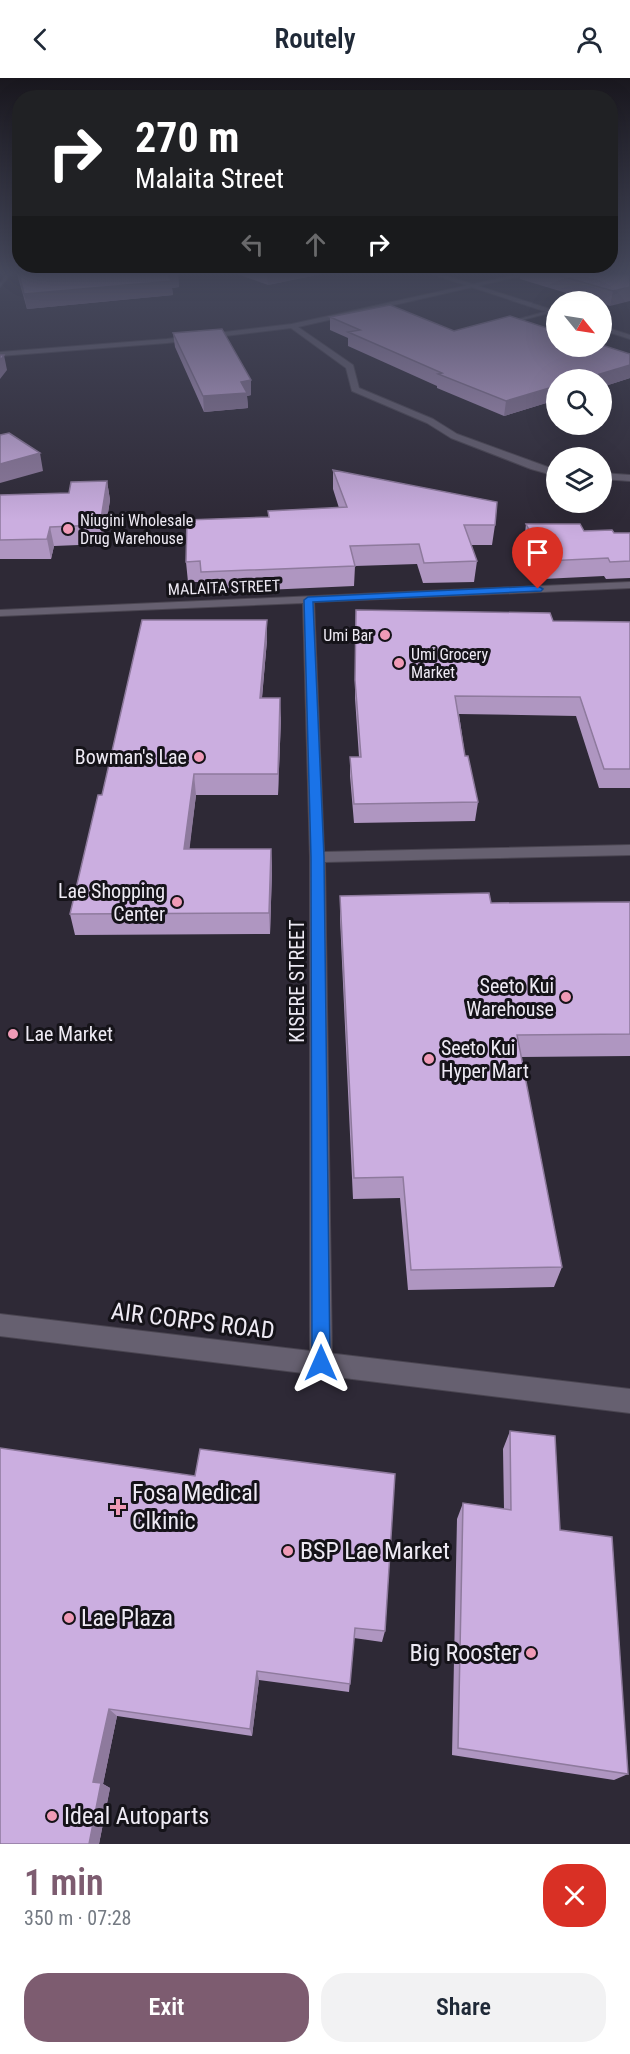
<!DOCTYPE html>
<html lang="en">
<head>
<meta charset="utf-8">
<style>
	:root { --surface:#fff; --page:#f2f2f3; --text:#1f2937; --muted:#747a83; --accent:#7d5c70 }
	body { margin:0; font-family:"Roboto Condensed",sans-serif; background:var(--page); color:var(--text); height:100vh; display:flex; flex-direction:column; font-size:22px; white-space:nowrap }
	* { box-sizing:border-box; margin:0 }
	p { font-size:20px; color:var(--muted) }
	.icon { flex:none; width:33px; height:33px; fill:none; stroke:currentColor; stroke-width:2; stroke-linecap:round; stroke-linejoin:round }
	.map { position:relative; height:1766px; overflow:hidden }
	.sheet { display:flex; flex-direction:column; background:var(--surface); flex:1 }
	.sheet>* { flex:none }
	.hud { position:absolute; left:12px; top:12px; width:606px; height:183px; border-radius:24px; box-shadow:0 6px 24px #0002; background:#202124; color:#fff; overflow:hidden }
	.needle { width:39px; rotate:120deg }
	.buttons { position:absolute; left:546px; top:213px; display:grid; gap:12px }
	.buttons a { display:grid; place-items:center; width:66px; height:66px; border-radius:50%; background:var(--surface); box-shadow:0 6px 24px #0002; font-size:30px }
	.pin { position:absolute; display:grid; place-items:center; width:51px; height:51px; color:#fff; margin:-62px -26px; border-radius:50% 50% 50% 0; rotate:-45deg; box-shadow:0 0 6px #0007 }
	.pin .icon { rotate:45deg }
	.me { position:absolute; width:66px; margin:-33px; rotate:0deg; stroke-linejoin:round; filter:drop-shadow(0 0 4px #0008) }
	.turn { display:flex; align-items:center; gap:21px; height:126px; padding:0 24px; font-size:27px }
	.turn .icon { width:78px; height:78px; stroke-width:2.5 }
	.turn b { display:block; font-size:42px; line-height:51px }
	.lanes { display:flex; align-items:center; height:57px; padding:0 24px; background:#0003; justify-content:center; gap:30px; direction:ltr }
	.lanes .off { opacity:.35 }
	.round { display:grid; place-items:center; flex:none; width:63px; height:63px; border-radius:24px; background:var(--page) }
	.headline { display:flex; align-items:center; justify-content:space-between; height:102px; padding:0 24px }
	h1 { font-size:36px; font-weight:600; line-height:45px; color:var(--accent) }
	.primary-button { display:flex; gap:12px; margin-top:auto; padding:12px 24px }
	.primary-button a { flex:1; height:69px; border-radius:24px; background:var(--accent); color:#fff; font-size:24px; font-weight:600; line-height:69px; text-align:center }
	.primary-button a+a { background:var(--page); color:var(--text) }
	header { display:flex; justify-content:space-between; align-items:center; height:78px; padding:0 24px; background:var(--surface); font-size:27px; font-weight:600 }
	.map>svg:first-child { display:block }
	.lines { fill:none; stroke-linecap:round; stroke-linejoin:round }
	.service-casing { stroke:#4a4551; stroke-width:2 }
	.minor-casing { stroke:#4a4551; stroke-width:2 }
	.tertiary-casing { stroke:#4a4551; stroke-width:2 }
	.secondary-casing { stroke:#4a4551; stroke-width:2 }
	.service { fill:#666070; fill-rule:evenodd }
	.minor { fill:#666070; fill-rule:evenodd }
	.tertiary { fill:#666070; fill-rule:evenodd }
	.secondary { fill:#666070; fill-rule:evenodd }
	.wall { fill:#af96c1 }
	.shaded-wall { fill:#8e7a9d }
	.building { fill:#cbaee0; stroke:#8e7a9d; stroke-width:1.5 }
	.route { fill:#1a73e8; stroke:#114b97; stroke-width:1.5 }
	.poi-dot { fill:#f09ab6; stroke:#151319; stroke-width:2 }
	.labels { text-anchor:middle; stroke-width:6; stroke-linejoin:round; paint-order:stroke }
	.far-poi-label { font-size:16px; fill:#eeeaf4; stroke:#151319; text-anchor:start }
	.far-street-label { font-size:16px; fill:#eeeaf4; stroke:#151319 }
	.poi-label { font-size:20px; fill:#eeeaf4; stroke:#151319; text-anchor:end }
	.street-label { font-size:20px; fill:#eeeaf4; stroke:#151319 }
	.near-street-label { font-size:24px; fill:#eeeaf4; stroke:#151319 }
	.near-poi-label { font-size:24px; fill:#eeeaf4; stroke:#151319; text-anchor:start }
</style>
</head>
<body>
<header><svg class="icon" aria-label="back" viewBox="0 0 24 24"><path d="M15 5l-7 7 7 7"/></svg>Routely<svg class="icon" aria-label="person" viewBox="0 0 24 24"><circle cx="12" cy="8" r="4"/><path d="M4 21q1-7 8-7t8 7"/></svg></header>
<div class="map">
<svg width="630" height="1766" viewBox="0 0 630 1766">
	<rect width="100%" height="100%" fill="#2e2936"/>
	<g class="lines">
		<g class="service-casing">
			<path id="service" d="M7,196H11L0,209V205Z
				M551,232L553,234L507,246L505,245Z"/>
		</g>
		<g class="minor-casing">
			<path id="minor" d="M519,196H530L298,249L353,287L359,310L433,341L457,356L556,392V398L531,391L451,360L427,345L352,313L346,290L291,250L167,265L0,278V274L167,261L292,246Z
				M602,395L630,397V403L602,401Z
				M630,504V510L314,524L324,774L630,767V777L325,784L332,1285L329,1293L321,1296L313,1293L310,1285V779L303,525L0,538V532Z"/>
		</g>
		<g class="tertiary-casing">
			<path id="tertiary" d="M0,1236L630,1311V1335L0,1258Z"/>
		</g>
		<g class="secondary-casing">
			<path id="secondary" d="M432,196H441L556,233V237Z
				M602,248L630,257V261L602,252Z"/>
		</g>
		<use href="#service" class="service"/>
		<use href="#minor" class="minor"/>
		<use href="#tertiary" class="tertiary"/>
		<use href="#secondary" class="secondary"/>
	</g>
	<path class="wall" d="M17,196H178L179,209L172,210L173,217L27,231Z
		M237,196H321L268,207Z
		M520,196H630L610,228L602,225V224H596L520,201Z
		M330,239L454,253L630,276V300L602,309V302H556V322L504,338L437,310V308L348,268V260L330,252Z
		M173,255L251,302V317L247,318L248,330L204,334L175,269Z
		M333,392L495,447L492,467H471L477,483L474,504L423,505L417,486L355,488L354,508L202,515L201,504H188L186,484L268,439V433L339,430L333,411Z
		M107,403L110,422L103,466L54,468L51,481H0V417L69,415Z
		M526,446L584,453L614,455H630V500L606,501L604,498L543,501L524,464Z
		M356,532L553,543L630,544V710H599L576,638L459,636L465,678L478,724L475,743L354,745L350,698V679H359L355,620Z
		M267,562L262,620L281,640L278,717H196L189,771H271L272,792L270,856L75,857L70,836L102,717Z
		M340,818L491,825L630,824V978L521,979L562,1189L554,1209L408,1212L400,1120L353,1121L340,841Z
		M510,1353L560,1452L628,1696L614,1702L452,1677L457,1441L463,1425L504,1431L503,1371Z
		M0,1370L385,1553L382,1564L354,1560L349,1614L259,1602L252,1658L117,1638L103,1706L110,1710L99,1766H0Z"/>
	<path class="shaded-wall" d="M166,196H178L179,209L172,210L173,217L27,231L24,216Z
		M267,196H321L268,207Z
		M630,209V223L610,228L613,213Z
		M4,277L7,292L0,301V283Z
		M630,287V300L602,309V302H580Z
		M251,302V317L247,318L248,330L204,334L203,318L241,304Z
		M556,308V322L504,338L506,323Z
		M40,375L43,393L0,405V386Z
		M107,403L110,422L103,466L100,447Z
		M50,449L54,468L51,481L47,461Z
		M267,542V562L260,641V620Z
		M280,620L281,640L278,717V696Z
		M194,696L196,717L187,792L184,771Z
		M271,771L272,792L270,856L269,835Z
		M257,1593L259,1602L252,1658L250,1651Z
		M109,1631L117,1638L103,1706L110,1710L99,1766H89L93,1704Z"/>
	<path class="building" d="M19,196H167L172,203L24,216Z
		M554,196H630V209L613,213Z
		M390,227L454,253L510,238L556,253V268H602V267L630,276V287L580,302H556V308L506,323L438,296L442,295L348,254L360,252L330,239Z
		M222,251L251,302L241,304L247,315L203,318L173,255Z
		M0,277H4L0,283Z
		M9,355L40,375L0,386V357Z
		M333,392L497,424L495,447H464L477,483L424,485L419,466L350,468L355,488L201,494L200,483L186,484L187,442L269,439L268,433L347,429Z
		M107,403L100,447L50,449L47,461L0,462V417L69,415L71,404Z
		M526,446H580L584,453L612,452L614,455H630V483L610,484L608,480L546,483Z
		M356,532L550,535L553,543L630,544V691H604L580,619L455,618L465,678H468L478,724L354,726L350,679H361L355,602Z
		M142,542H267L260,620H280L278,696H194L184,771H271L269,835L70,836L98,717H102Z
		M489,815L491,825L630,824V956L517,957L562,1189L411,1192L403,1099L354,1100L340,818Z
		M510,1353L555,1358L560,1452L612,1459L628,1696L458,1670L463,1425L511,1432Z
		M0,1370L195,1398L200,1371L395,1396L385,1553L355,1550L350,1606L257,1593L250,1651L109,1631L93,1704L101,1705L89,1766H0Z"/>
	<linearGradient id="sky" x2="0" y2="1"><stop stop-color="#19171e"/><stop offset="0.44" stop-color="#46495d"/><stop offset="1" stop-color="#46495d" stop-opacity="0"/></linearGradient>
	<rect width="630" height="443" fill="url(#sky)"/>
	<path class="route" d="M538,508L543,511L541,513L313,524L324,779L330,1285L327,1292L321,1295L314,1292L312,1285L311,779L304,522L308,519Z"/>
	<g class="poi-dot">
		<circle cx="68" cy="451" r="6"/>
		<circle cx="385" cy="557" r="6"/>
		<circle cx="399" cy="585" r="6"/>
		<circle cx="199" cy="679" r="6"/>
		<circle cx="177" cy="824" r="6"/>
		<circle cx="566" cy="919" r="6"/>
		<circle cx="13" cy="956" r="6"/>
		<circle cx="429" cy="981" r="6"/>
		<path d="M115 1420h6v6h6v6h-6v6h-6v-6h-6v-6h6z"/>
		<circle cx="288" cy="1473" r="6"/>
		<circle cx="69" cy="1540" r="6"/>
		<circle cx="531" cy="1575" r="6"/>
		<circle cx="52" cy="1738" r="6"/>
	</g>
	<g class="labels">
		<g class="far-poi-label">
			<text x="80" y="448">Niugini Wholesale<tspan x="80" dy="18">Drug Warehouse</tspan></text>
			<text x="373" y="563" text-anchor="end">Umi Bar</text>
			<text x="411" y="582">Umi Grocery<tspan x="411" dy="18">Market</tspan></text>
		</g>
		<g class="far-street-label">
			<text transform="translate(224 509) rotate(-2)" y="6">MALAITA STREET</text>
		</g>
		<g class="poi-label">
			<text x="187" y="686">Bowman's Lae</text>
			<text x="165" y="820">Lae Shopping<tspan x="165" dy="23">Center</tspan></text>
			<text x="554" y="915">Seeto Kui<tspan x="554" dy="23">Warehouse</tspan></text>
			<text x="25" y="963" text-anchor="start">Lae Market</text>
			<text x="441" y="977" text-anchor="start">Seeto Kui<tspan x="441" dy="23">Hyper Mart</tspan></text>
		</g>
		<g class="street-label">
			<text transform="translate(297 903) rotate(-90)" y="7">KISERE STREET</text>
		</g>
		<g class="near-street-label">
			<text transform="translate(193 1243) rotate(7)" y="8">AIR CORPS ROAD</text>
		</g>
		<g class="near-poi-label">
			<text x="132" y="1423">Fosa Medical<tspan x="132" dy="28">Clkinic</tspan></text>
			<text x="300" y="1481">BSP Lae Market</text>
			<text x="81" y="1548">Lae Plaza</text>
			<text x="519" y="1583" text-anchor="end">Big Rooster</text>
			<text x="64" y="1746">Ideal Autoparts</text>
		</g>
	</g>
</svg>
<div class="buttons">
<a><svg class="needle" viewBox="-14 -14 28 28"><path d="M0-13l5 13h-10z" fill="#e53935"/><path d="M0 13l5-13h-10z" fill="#747a83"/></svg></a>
<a><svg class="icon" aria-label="search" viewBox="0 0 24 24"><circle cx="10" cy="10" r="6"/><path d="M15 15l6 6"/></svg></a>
<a><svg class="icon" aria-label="layers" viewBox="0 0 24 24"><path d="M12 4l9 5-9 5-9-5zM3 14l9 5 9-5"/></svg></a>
</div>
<div class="pin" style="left:538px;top:511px;background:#d93025"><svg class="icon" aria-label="arrive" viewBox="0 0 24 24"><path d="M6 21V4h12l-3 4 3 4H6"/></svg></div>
<svg class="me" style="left:321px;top:1285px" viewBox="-20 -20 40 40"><path d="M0-17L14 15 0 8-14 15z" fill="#1a73e8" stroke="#fff" stroke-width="4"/></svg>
<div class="hud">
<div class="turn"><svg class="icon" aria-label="right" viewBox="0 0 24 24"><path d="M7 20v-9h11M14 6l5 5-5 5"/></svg><div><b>270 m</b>Malaita Street</div></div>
<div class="lanes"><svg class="icon off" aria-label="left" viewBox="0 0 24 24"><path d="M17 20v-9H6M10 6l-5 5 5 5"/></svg><svg class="icon off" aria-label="ahead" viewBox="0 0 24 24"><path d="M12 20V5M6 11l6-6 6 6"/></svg><svg class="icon" aria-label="right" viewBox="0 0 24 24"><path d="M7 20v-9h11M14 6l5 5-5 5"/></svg></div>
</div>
</div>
<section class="sheet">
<div class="headline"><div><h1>1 min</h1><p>350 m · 07:28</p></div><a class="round" style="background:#d93025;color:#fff"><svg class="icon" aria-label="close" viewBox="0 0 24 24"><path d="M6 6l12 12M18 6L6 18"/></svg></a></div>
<div class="primary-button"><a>Exit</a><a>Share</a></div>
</section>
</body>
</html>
